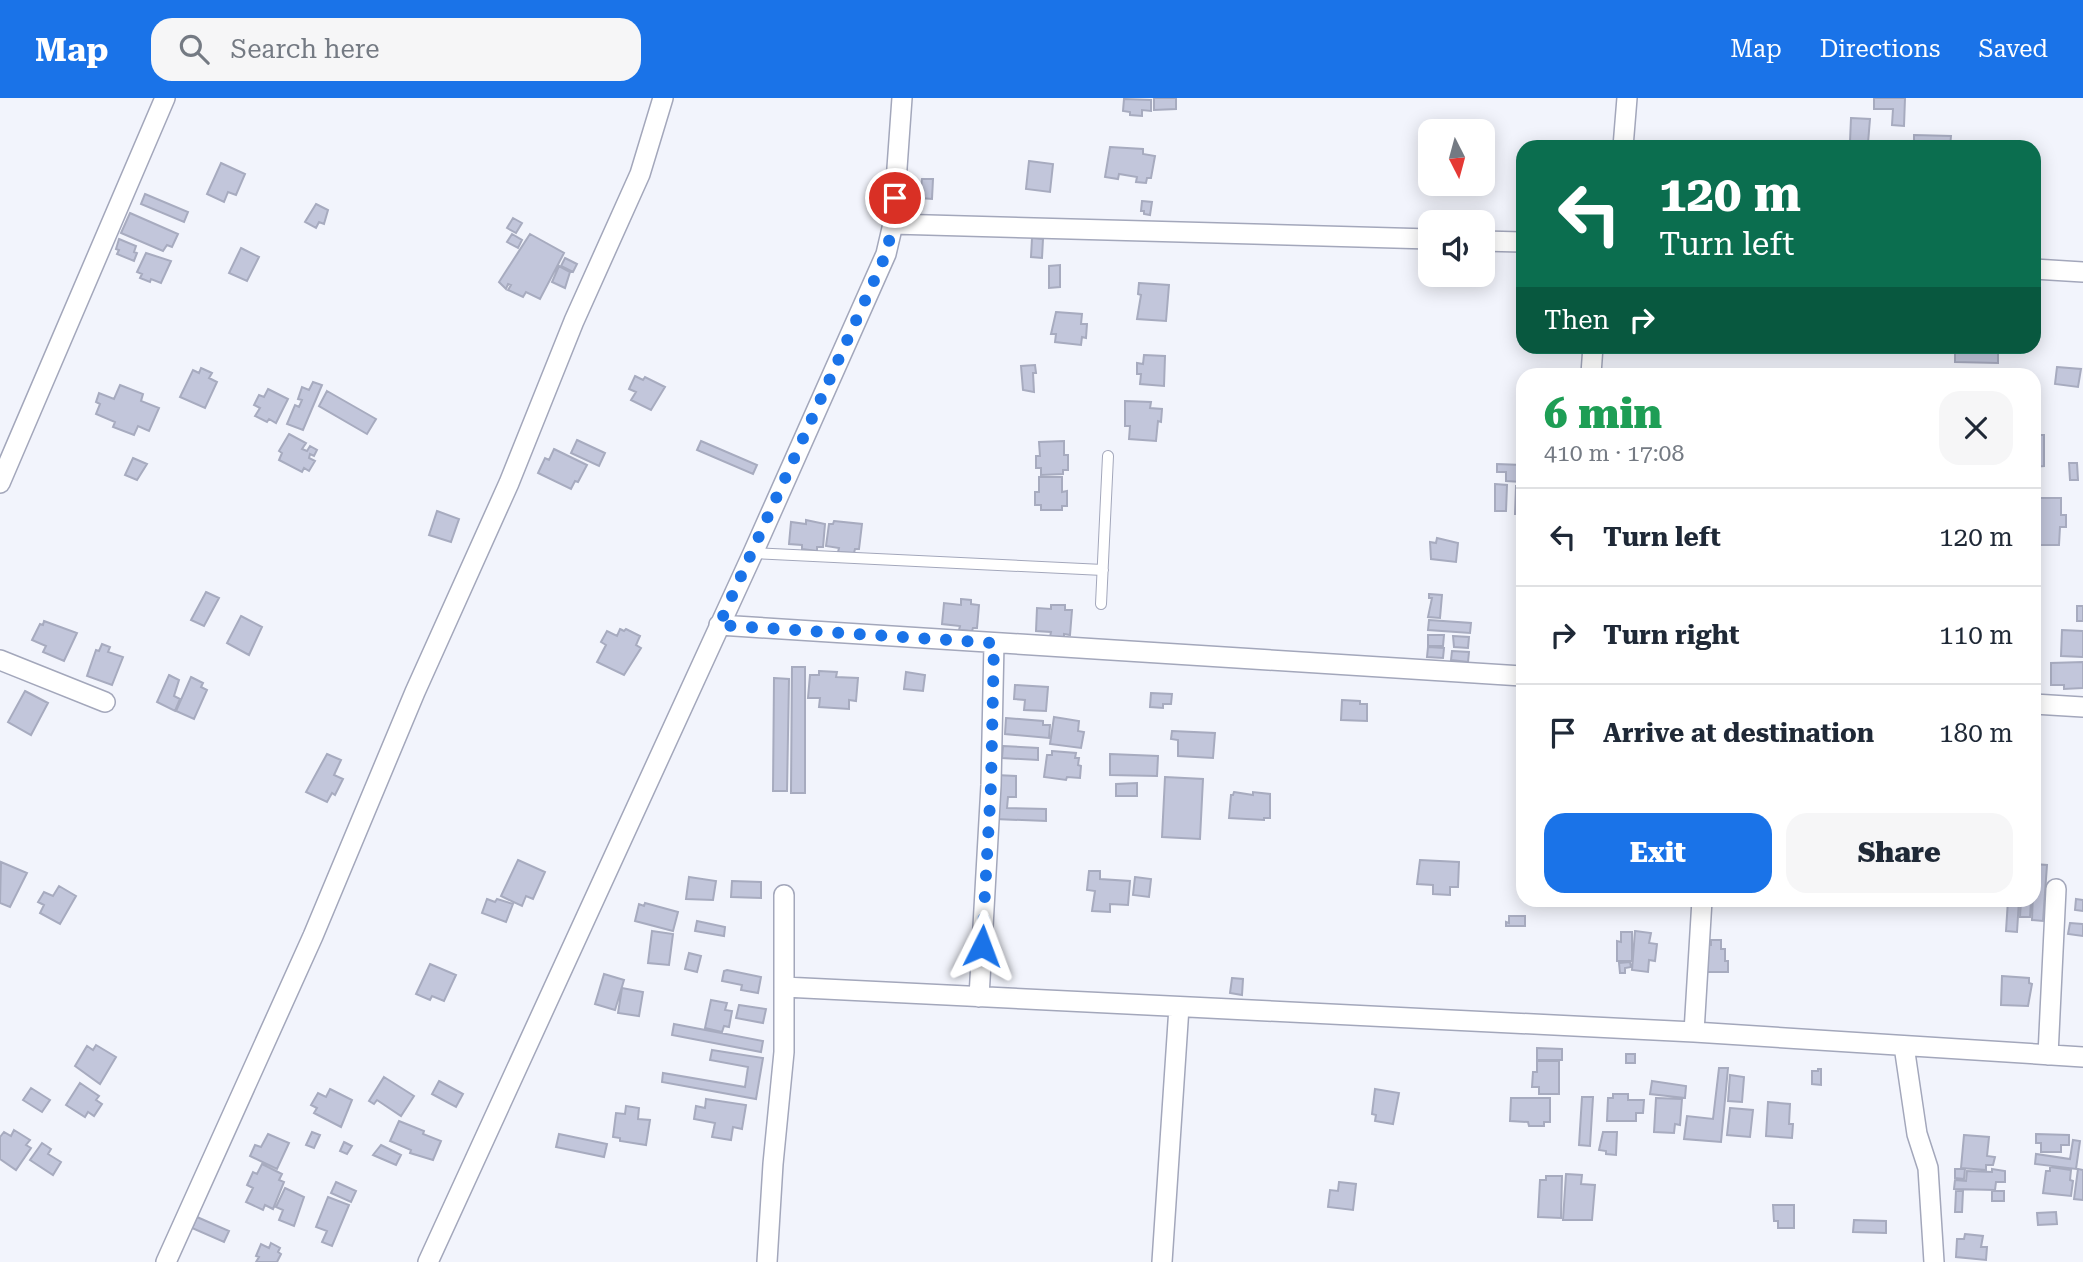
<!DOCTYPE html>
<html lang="en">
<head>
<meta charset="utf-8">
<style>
	:root { --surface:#fff; --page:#f6f6f7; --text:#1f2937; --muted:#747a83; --line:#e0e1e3; --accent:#1a73e8 }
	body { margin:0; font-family:"Roboto Serif",serif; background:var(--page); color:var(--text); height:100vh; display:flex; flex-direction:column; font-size:26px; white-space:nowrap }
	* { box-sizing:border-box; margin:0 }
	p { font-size:23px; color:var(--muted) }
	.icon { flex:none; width:38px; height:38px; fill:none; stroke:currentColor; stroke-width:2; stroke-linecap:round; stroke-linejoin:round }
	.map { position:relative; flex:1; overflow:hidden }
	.drawer { position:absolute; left:1516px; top:270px; width:525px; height:539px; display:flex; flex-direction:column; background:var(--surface); border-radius:21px; box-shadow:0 4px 18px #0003 }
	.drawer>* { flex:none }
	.hud { position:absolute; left:1516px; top:42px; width:525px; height:214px; border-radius:21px; box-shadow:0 4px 18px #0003; background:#0b6e4f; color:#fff; overflow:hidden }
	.needle { width:46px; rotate:174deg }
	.controls { position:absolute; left:1418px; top:21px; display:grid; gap:14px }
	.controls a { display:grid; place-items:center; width:77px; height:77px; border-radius:14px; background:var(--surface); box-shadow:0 4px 18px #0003; font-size:35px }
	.pin { position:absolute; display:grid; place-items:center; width:60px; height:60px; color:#fff; margin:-30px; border:4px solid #fff; border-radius:50%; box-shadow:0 2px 7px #0007 }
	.me { position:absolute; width:77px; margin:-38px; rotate:3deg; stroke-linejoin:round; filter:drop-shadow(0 0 5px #0008) }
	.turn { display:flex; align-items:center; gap:24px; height:147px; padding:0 28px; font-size:32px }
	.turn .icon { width:91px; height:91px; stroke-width:2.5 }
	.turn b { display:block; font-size:49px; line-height:60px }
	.then { display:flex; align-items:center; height:66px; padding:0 28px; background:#0003; gap:14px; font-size:26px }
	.round { display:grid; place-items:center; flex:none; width:74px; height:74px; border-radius:21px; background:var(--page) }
	.headline { display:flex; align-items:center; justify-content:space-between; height:119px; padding:0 28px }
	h1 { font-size:42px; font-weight:800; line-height:52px; color:#1e9e55 }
	.button { display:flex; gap:14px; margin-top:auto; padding:14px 28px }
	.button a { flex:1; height:80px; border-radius:21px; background:var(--accent); color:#fff; font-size:28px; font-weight:800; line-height:80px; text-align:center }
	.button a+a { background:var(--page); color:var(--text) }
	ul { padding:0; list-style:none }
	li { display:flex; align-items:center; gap:21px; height:98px; padding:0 28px; border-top:2px solid var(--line) }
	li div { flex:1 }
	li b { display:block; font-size:26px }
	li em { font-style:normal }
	header { display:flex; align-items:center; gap:42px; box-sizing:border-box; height:98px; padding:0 35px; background:var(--accent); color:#fff }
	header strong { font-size:33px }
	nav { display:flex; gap:38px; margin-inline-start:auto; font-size:24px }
	.search { width:490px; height:63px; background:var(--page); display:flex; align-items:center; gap:18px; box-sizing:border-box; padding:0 24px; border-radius:21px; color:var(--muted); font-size:26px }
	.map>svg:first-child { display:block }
	.building { fill:#c2c6db; stroke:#a7abbf; stroke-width:2 }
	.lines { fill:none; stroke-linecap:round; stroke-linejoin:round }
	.service-casing { stroke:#a3a7bb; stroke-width:12 }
	.minor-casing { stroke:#a3a7bb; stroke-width:22 }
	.service { stroke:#fff; stroke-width:10 }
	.minor { stroke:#fff; stroke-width:19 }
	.route { stroke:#1a73e8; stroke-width:12; stroke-dasharray:0 21.6 }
</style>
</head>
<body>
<header>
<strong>Map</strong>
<div class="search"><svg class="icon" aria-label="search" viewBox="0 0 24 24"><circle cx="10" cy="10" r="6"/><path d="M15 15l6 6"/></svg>Search here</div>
<nav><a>Map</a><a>Directions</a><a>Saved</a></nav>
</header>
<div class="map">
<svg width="2083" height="1164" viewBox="0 0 2083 1164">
	<rect width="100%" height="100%" fill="#f2f4fc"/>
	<path class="building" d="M1154,0H1176V11L1154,12Z
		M1874,0H1905L1904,28L1892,27L1893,11H1874Z
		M1124,1L1151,2V13L1142,12V18L1130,17V14L1123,13Z
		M1851,20L1870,21L1868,45L1850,44Z
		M1914,37L1951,38L1950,49H1914Z
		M1110,49L1143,51V56L1155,58L1151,80H1147L1146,85L1136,84L1137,79L1119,76L1118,81L1105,79Z
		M1029,63L1053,66L1050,94L1026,91Z
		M221,65L245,76L236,97L228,94L224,104L207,96Z
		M922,81H933L932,101L920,100Z
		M145,96L188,114L184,124L141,106Z
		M1142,103L1152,104L1150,117L1144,116V113H1141Z
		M316,106L328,112L324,126L319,124L316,130L305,124Z
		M130,115L178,136L172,149L167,147L163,153L121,135Z
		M513,120L522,125L516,135L507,130Z
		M512,136L522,142L518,150L507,144Z
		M530,136L564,155L540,201L526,194L523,199L508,192L511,187L508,186L506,191L499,184Z
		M1032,140L1043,141L1042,160L1031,159Z
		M119,141L136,148L134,154L137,155L134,163L117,156L119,152L116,151Z
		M241,150L259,159L247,183L229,175Z
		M146,155L171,163L161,185L151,181L150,184L140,180L142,176L137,174Z
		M565,160L577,166L573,174L561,168Z
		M1060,167V189L1049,190V168Z
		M559,168L570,174L565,190L552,184Z
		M1139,185L1169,187L1166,223L1137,221L1141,197L1138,196Z
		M1056,214L1082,216L1081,226H1087L1086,240L1082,239L1081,247L1055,244L1056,236H1051Z
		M1955,253L1998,254V265L1955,264Z
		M1144,257L1165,258L1164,288L1140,286L1141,276H1137V265L1143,266Z
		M1035,267L1036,275H1033L1034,294L1023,292L1021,268Z
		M2057,269L2081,271L2078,289L2055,286Z
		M201,270L212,275L209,280L217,284L205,310L180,299L193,272L199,275Z
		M635,278L643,282L645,279L665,289L651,312L631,302L636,294L629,291Z
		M313,284L322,287L303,332L287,326L295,307L299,309L302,302L298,301L302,289L309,292Z
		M120,287L143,296L141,303L159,310L149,333L138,328L134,337L113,329L115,324L96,316L100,306L96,304L99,295L114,301Z
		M268,291L288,301L276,325L269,321L267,324L255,318L260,310L254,307L259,297L264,299Z
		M327,293L376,321L367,336L319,308Z
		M1125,303L1151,304L1150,310L1162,311L1161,324L1158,323L1156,343L1129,341L1130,328H1125Z
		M289,336L306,345L302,351L307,353L310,348L317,352L314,358L310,356L309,360L315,363L309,373L304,370L302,374L279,362L282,355L279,353Z
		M2034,337H2044V368L2034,369Z
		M577,342L605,355L599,368L571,355Z
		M701,343L757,367L753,376L697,352Z
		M1064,343V357H1068V372H1063V376L1041,377V370H1036V358H1040L1039,344Z
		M554,351L587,367L578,384L575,383L571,391L538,375L545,360L549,362Z
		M133,360L147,366L137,382L125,377Z
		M2069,365H2077L2078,382H2070Z
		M1497,366L1522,367V384L1506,383V374H1497Z
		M1039,379H1062V394L1067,393V408H1062V412H1041V407H1035V394H1039Z
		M1495,386L1507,387L1506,413H1495Z
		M1516,388H1522V416H1515Z
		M2034,400H2061V417H2066V429H2060L2059,447H2034Z
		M437,413L459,421L451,444L429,437Z
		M806,422L825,426L823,449H817V453L802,451V447L789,446L791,424L806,426Z
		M834,423L862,426L859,451H855L854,455L838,454L839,450L826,448L829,426H833Z
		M1437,440L1458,445L1456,464L1431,461L1430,444L1436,445Z
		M206,494L219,500L204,528L191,522Z
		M1429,496L1442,497L1440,520L1428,519L1432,500H1429Z
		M961,501L971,502V506L979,507L977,530H973L972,533L959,532L960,528L942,526L944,505L961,507Z
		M1051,507H1065V512H1072L1070,537L1064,536V539H1050L1051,534L1036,533L1037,510L1051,511Z
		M2077,508H2083V523H2077Z
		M241,518L262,529L249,557L227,545Z
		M1429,522L1471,525L1470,535L1428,532Z
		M44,523L77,535L64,563L43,554L46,548L32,542L40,526L43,527Z
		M620,531L624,533L626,531L640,538L636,547L641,550L624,577L597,564L606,547L601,544L607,533L617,538Z
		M2062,532L2083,533V559L2061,558Z
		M1428,537H1444L1443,548H1428Z
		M1453,538L1469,539L1468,550L1454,549Z
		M102,546L110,549L108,554L123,559L112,587L87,578L96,552L99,553Z
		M1428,549L1444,550L1443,560L1427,559Z
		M1452,553L1469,554L1468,564L1451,562Z
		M2083,564V590L2064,591V587H2051V565Z
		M792,569H805V695H791Z
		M819,573L837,574L836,579L858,580L856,603L849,602V611L819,609L820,600H808L810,577H819Z
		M906,574L925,577L923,593L904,591Z
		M169,577L179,582L174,598L180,601L175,613L157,604Z
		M191,579L203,585L201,589L207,592L194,621L176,613Z
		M774,580L789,581L787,693H773Z
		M1015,587L1048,589L1046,613L1024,612L1025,602L1014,601Z
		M25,593L48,605L31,637L8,624Z
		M1151,595L1172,596L1171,606H1163V610L1150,609Z
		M1342,602L1360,603V606H1367V623L1341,622Z
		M1054,619L1079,623L1078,633L1084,634L1081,650L1050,646Z
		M1006,620L1043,623V627H1050L1049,640L1005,636Z
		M1172,633L1215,635L1213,660L1178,658V642L1171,641Z
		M1003,648L1038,650V662L1002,660Z
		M1052,653L1076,655L1075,660H1079L1078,667L1081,668L1080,680L1067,679L1066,682L1044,679L1047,657H1052Z
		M327,656L341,662L334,677L343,681L335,697L332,695L327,704L306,694Z
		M1110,656L1158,658L1157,678L1110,677Z
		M996,677L1016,678V699H1008L1007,710L1046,711V723L995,721Z
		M1165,679L1203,681L1200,741L1162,739Z
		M1137,685V698H1116V686Z
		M1234,694L1253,697V694L1270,696V720H1264V722L1229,720L1231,697H1233Z
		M518,762L545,774L533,801L526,798L522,808L501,798Z
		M1420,762L1459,764L1458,789H1450V797L1433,796V787L1417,786Z
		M1,764L27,775L10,809L0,805Z
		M2034,766L2047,767L2043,823L2032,822Z
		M1089,773H1100V781L1130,783L1128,807L1110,806V814L1092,813L1095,793L1087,792Z
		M689,779L716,783L713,802L686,801Z
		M1135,779L1151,781L1149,799L1133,797Z
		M732,783L761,784V800L731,799Z
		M59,788L76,798L60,826L40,815L44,807L38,804L44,794L53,798Z
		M487,801L495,804L497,801L513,806L506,824L482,815Z
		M2076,801L2083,802V813L2075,812Z
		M2008,802H2019L2017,834L2006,833Z
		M2021,802H2031L2030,819H2020Z
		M645,805L678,814L673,833L635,823L639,806L644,808Z
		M1509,818H1525V828H1506V824L1509,825Z
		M697,823L725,829L724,838L695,833Z
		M2070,825L2083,826V838L2068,836Z
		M652,833L673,836L669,867L648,865Z
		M1635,833L1651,835L1649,845L1657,846L1655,863L1649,862L1648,874L1632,872Z
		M1621,834H1632V863H1617V843L1621,844Z
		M1711,842H1721V851H1725V863H1728V874H1706V847H1711Z
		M689,855L701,858L697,874L685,871Z
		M1630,864L1631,869L1625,870V875H1620L1619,865Z
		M430,866L456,877L444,903L432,898L430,902L416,896Z
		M727,872L761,879L758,895L741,892L742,887L722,883L724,873Z
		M604,876L624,882L615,912L595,906Z
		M2002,878L2029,880V885L2032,886L2028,908L2001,907Z
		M1232,880L1243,881L1242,897L1230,895Z
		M622,890L643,894L639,918L618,915Z
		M711,902L727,905L725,912L732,913L729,929L724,928L722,934L705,930Z
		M739,907L766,911L763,925L736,920Z
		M674,926L763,943L761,954L672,937Z
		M96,947L116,959L100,986L75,968L87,948L93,952Z
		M1537,950L1562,951V962H1537Z
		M712,952L763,960L756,1001L662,984L663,975L745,989L748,969L710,962Z
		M1626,956H1635V965H1626Z
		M1537,963H1559V996H1539V989H1532L1533,974H1537Z
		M1719,970H1728L1721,1044L1684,1041L1687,1018L1713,1021Z
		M1818,971H1821V987L1812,986V973H1818Z
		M1730,977L1744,979L1742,1004L1728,1003Z
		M384,979L414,998L401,1018L377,1002L374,1006L369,1003Z
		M439,983L463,996L456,1009L432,996Z
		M1652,983L1686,988L1685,1000L1650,996Z
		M80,985L99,998L96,1002L102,1006L94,1018L88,1014L85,1019L66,1007Z
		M31,990L50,1002L42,1014L23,1002Z
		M330,991L352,1002L341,1029L314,1015L317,1010L311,1007L318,995L326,999Z
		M1375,991L1399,995L1393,1026L1375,1023L1376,1017L1372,1016Z
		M1613,996H1628V1002H1644L1643,1015H1636V1023H1607L1608,1000H1613Z
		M1582,999H1593L1590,1048L1579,1047Z
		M1511,1000H1550V1024H1544V1028H1529L1528,1024L1510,1023Z
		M1656,1000L1682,1001L1680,1027L1675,1026L1674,1035L1654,1034Z
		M706,1001L746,1007L742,1031L733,1029L731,1042L712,1039L715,1025L694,1021L696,1008L705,1010Z
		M1768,1004L1790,1006L1789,1026H1793L1792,1040L1766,1038Z
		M626,1008L639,1010L638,1021L650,1022L646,1047L620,1043V1040L613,1039L616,1015L625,1016Z
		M1730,1010L1753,1012L1750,1039L1727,1037Z
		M399,1023L424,1033L423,1036L441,1043L433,1062L410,1055L411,1052L390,1043Z
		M14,1032L30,1042L26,1047L31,1050L16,1072L0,1061V1039L4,1034L11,1038Z
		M312,1034L320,1037L314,1050L306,1047Z
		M1603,1034H1617L1616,1057L1606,1056V1053L1599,1052Z
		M268,1036L289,1045L277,1071L250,1058L255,1047L261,1049Z
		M559,1036L607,1046L604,1059L556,1049Z
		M2036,1036L2069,1037V1047H2061V1054H2041V1045H2036Z
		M1964,1037L1989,1039L1987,1058L1995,1059L1993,1067H1986V1072L1961,1070Z
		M2073,1042L2080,1043L2076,1071L2035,1066L2036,1056L2070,1061Z
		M344,1044L352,1048L347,1056L340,1053Z
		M42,1045L51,1051L48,1056L61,1064L53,1077L30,1062Z
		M381,1047L401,1057L396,1067L373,1057Z
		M262,1066L282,1076L279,1082L284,1084L273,1111L265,1107L263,1112L246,1104L253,1090L247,1087L253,1074L257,1076Z
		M2050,1069L2071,1072L2070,1082L2073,1083L2071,1098L2043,1095L2046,1073H2050Z
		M1955,1071H1965L1964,1081L1955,1080Z
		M1992,1071L2005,1073V1084H1996L1995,1092L1954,1091L1955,1082L1966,1083L1967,1073L1992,1074Z
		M2078,1071L2083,1072V1102L2074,1101Z
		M1566,1076L1582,1077L1581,1086L1595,1087L1592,1122H1563Z
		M1546,1078H1562L1561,1120L1538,1119L1540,1082H1546Z
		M336,1084L356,1093L351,1104L331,1095Z
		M1339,1084L1356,1086L1353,1112L1328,1109L1330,1092L1338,1093Z
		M285,1090L304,1099L294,1128L279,1122L283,1112L276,1109Z
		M1956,1093H1963L1962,1114H1955Z
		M1992,1093H2004V1103H1992Z
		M328,1099L349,1107L332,1148L322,1144L327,1133L316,1129Z
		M1773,1107H1794V1130H1778V1123H1774Z
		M2056,1114L2057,1126L2038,1127L2037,1115Z
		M197,1119L229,1133L224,1144L192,1130Z
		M1854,1122L1886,1123V1135L1853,1134Z
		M1965,1136L1983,1138L1981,1149H1987L1986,1162L1956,1159L1957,1141H1964Z
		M271,1145L280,1150L278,1154L281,1156L277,1164H256L259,1159L256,1158L261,1146L269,1150Z"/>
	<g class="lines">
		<g class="service-casing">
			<path id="service" d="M753,455L1103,472
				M1101,506L1108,358"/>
		</g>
		<g class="minor-casing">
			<path id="minor" d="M1623,49L1627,0
				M893,126L1430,141
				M1482,143L1522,144
				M2034,171L2083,174
				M1591,276L1593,248
				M0,385L165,0
				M719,527L1522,578
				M0,562L105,604
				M2034,606L2083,609
				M784,889L1694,934L2083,959
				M979,899L991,687L994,545
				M1694,934L1702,802
				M1904,948L1917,1036L1928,1070L1934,1164
				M2048,957L2056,791
				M166,1164L313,838L415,594L509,385L574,223L640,76L663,0
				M428,1164L753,455L886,156L893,126L902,0
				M767,1164L773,1066L784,954V797
				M1162,1164L1179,909"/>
		</g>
		<use href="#service" class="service"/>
		<use href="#minor" class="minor"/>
	</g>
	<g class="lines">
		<path class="route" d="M895,100L893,126L886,156L719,527L994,545L991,687L982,848"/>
	</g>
</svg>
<div class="controls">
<a><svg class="needle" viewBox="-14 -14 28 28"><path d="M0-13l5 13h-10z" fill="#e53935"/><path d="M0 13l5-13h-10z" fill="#747a83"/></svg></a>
<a><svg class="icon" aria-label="sound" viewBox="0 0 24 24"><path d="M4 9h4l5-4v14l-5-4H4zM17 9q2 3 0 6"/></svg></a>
</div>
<div class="pin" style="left:895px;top:100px;background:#d93025"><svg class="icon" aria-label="arrive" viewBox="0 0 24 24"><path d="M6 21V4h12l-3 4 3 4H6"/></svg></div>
<svg class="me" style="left:982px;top:848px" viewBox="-20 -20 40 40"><path d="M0-17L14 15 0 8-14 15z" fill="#1a73e8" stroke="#fff" stroke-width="4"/></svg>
<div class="hud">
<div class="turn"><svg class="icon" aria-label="left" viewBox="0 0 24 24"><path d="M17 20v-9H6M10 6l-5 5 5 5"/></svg><div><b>120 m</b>Turn left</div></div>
<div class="then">Then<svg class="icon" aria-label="right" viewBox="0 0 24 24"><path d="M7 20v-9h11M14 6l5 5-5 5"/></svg></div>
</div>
<section class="drawer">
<div class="headline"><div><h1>6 min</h1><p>410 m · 17:08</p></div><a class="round"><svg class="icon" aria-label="close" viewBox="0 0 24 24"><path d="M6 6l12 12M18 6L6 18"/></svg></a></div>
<ul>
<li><svg class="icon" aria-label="left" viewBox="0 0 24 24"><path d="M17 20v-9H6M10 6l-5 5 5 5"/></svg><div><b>Turn left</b></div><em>120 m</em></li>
<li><svg class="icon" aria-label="right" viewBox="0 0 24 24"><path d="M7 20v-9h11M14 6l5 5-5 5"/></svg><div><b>Turn right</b></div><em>110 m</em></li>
<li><svg class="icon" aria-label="arrive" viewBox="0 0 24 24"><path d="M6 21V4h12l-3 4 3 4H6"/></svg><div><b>Arrive at destination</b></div><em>180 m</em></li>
</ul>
<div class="button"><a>Exit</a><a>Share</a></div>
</section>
</div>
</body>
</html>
